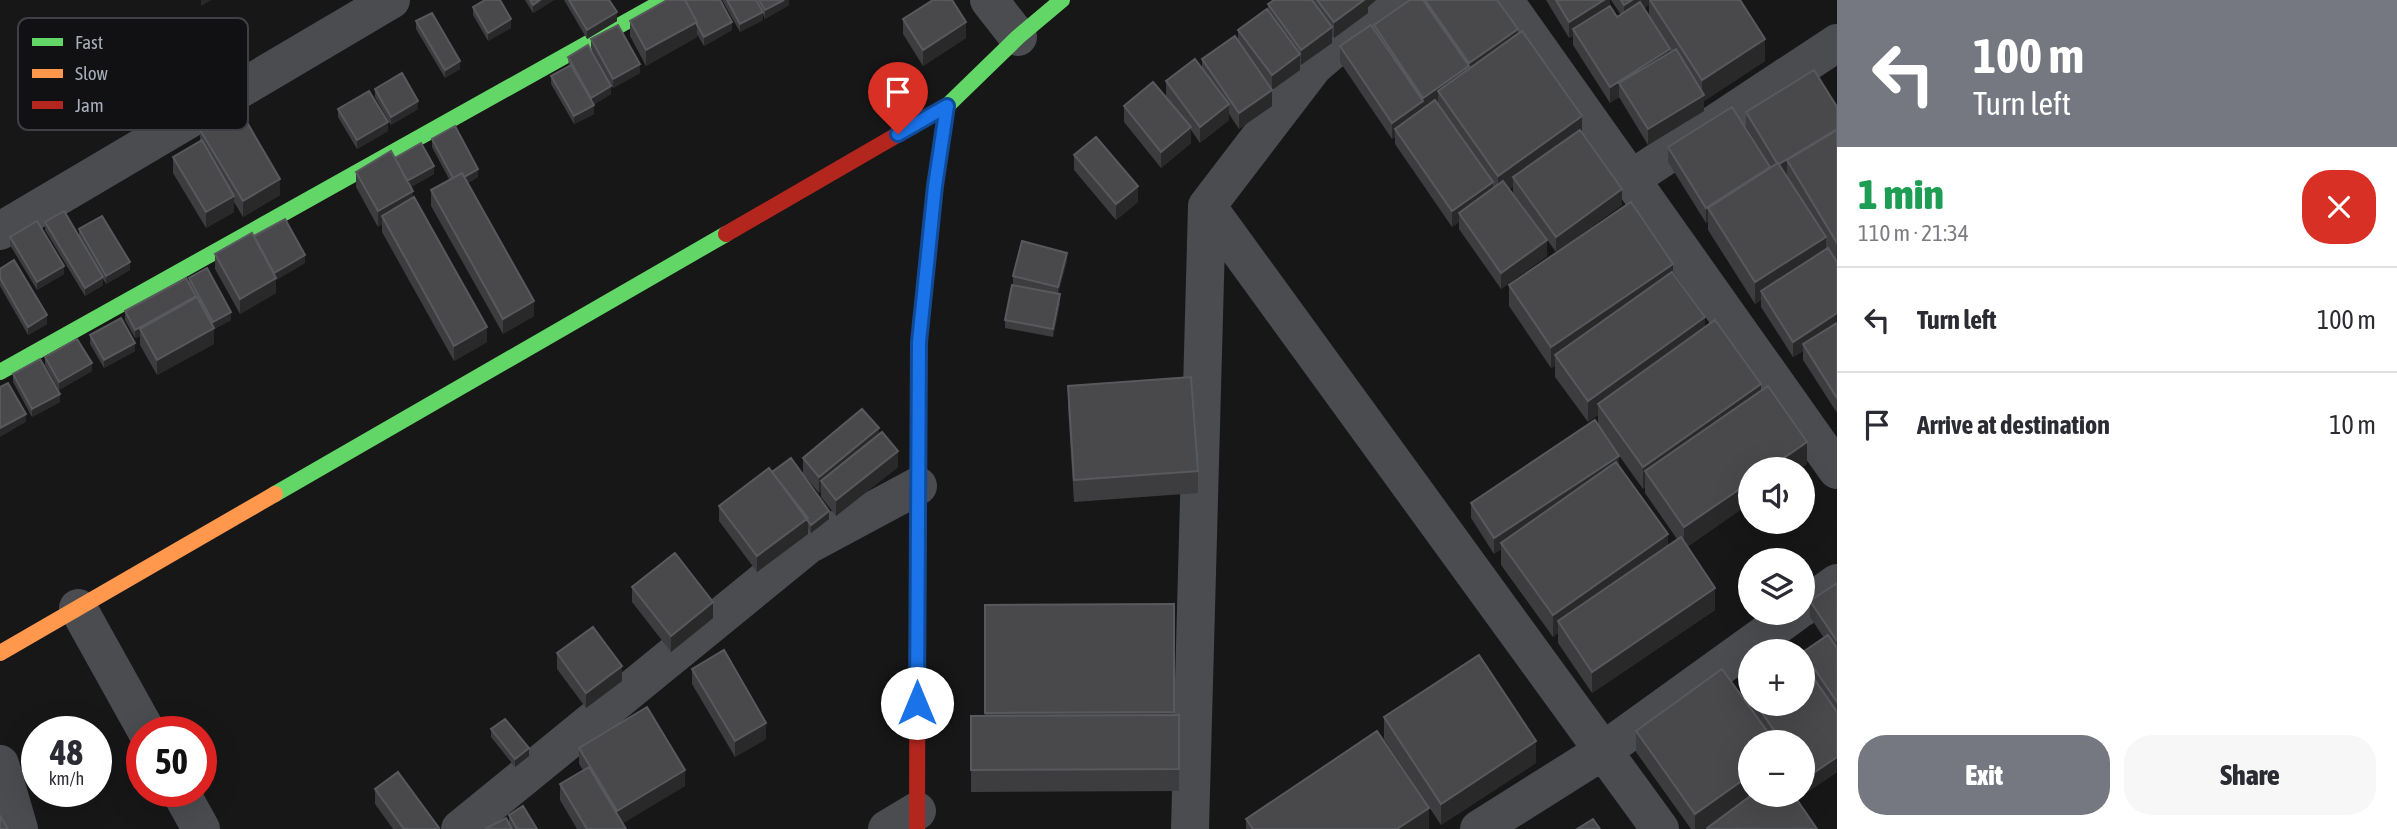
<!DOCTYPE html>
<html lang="en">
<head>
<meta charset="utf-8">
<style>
	:root { --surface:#fff; --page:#f7f7f7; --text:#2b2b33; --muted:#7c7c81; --line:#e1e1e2; --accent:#757880 }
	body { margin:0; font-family:"Asap Condensed",sans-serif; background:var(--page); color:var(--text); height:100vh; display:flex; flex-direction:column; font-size:26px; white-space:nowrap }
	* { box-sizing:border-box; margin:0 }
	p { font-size:23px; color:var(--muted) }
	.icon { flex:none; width:38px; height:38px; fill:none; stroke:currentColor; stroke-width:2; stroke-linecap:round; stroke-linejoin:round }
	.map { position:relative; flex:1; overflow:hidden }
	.details { display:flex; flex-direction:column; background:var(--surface); width:560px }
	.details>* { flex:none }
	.guide { background:#757880; color:#fff; overflow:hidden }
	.controls { position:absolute; left:1738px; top:457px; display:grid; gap:14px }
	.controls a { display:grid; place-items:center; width:77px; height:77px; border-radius:50%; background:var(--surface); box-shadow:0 7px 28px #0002; font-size:35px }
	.speed { position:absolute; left:21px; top:716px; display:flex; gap:14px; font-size:35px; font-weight:700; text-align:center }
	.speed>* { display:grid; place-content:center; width:91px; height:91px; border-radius:50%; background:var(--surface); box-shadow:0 7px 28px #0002; line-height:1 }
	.speed small { font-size:18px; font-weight:400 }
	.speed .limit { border:10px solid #d22; background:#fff; color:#111 }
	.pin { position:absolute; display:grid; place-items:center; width:60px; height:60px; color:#fff; margin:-72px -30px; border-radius:50% 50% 50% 0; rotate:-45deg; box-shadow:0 0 7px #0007 }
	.pin .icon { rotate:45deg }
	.me { position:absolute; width:77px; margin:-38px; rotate:0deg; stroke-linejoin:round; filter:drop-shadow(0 0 5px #0008) }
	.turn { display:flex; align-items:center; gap:24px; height:147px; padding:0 21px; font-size:32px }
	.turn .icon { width:91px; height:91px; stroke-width:2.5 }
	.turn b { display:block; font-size:49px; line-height:60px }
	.round { display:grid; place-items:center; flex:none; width:74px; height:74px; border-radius:28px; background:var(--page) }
	.headline { display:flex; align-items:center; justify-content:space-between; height:119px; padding:0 21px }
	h1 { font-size:42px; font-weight:800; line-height:52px; color:#1e9e55 }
	.action { display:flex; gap:14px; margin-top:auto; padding:14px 21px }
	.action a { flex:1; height:80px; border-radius:28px; background:var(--accent); color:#fff; font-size:28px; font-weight:800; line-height:80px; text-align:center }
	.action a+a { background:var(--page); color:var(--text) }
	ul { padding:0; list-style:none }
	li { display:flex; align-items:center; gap:21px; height:105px; padding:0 21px; border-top:2px solid var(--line) }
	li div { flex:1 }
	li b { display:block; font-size:26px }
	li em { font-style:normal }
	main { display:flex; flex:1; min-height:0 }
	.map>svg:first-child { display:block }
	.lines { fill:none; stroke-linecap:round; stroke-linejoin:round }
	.street { stroke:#4b4c50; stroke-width:38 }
	.fast { stroke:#63d668; stroke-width:16 }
	.slow { stroke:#ff974d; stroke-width:16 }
	.jam { stroke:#b3261e; stroke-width:16 }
	.wall { fill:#3d3d3f; fill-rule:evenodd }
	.shaded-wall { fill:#29292a }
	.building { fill:#49494c; stroke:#58595d; stroke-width:2 }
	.route-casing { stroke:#114b97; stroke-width:18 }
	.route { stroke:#1a73e8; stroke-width:12 }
	.key { fill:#111113; stroke:#3e4045; stroke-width:2 }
	.key-label { font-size:19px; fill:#a8adb8 }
</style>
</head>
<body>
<main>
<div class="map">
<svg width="1837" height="829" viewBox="0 0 1837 829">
	<rect width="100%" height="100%" fill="#171717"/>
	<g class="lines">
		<path class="street" d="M989,0L1018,37
			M1504,0L1837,470
			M1631,179L1837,43
			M1207,206L1660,829
			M0,231L391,0
			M78,608L147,732
			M1802,608L1837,583
			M0,764L19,829
			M180,791L201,829
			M460,829L808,545L918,486
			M887,829L917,811
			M1190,829L1207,206L1314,66L1391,0
			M1479,829L1603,751L1796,612"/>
		<path class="fast" d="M0,372L665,0
			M918,490L919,342L935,185L947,106L1018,37L1062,0
			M275,494L726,234"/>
		<path class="slow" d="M0,653L275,494"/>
		<path class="jam" d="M726,234L947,106
			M917,829L918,490"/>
	</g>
	<path class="wall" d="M525,0H554L533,13Z
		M564,0H609L617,21L587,39Z
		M667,0L732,30L704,46L697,34V37L646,66L630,36V21Z
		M722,0H789V5L765,19L763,14V20L740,32Z
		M1274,0H1376L1368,7V13L1334,38L1332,36V43L1300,65V70L1272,90V106L1239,129L1229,114V120L1200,143L1191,130V143L1161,168L1124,122V106L1177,111L1166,96V81L1202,68V59L1238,41V30L1268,10V4Z
		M1410,0H1497L1518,35L1582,132L1622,205L1556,252L1513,193V187L1509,189L1547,256L1501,289L1459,229V222L1452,227L1395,144V137L1392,139L1340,62V46L1374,30V25Z
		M1546,0H1610V6L1617,17L1621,15L1611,0H1740L1765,61L1704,101V111L1648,145L1619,97L1610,103L1573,45V36L1569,38ZM1649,5V15L1644,8Z
		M473,7L511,28L488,41L473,15Z
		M903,19L966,38L923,66L903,34Z
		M416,21L460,69L445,78L416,29Z
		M591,39L640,73L613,88L591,48Z
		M568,57L611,94L593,105L594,114L574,124L551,84V76L569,66Z
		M185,58L239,85L207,104L185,66Z
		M375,89L418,109L391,125L375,97Z
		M1837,107V413L1803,360V351L1793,357L1761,307V300L1755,304L1708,230V222L1706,223L1668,162V147L1771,168L1746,127V112Z
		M338,109L388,131L357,149L338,117Z
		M200,130L280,195L243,217L234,202V212L206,228L173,173V157L200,141Z
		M432,139L478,177L468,183L534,316L503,334L431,206V190L449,179L432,147Z
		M1074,155L1138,202L1116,220L1074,170Z
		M356,172L434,174L411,187L413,198L487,342L454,361L382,232V224L378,227L356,187Z
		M45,222L79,236V229L130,270L106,284L103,279V285L85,296L45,230Z
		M254,236L305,263L276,280V293L240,314L215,269V254Z
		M10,237L64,274L37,290L10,245Z
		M1067,261L1058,294L1060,303L1053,337L1005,328V320L1031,289L1013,284V276Z
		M0,269L47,324L28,335L0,286Z
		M1673,272L1705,327L1761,391L1807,464L1799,469H1750V503L1687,547L1715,610L1592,693L1558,643V633L1553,637L1501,565V549L1494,554L1471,518V503L1598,424V415L1588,422L1555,377V366L1551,368L1509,306V285ZM1610,443L1643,489L1645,487V493L1677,539L1668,546L1619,466Z
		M189,278L231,320L214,329V344L157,375L140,345V336L135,338L125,320V311L189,283Z
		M90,335L135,351L104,368L90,344Z
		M45,357L92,371L59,390L45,365Z
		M13,374L60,402L32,417L13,382Z
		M1068,386L1198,471V493L1074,502L1068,408Z
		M879,435L898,467L836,516L821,497V491L819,493L803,474V458Z
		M772,472L829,519L811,533L808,528V534L757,572L719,521V506Z
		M1837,583V772L1806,793L1802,788V742H1750V794H1753L1704,829H1691L1636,752V731L1748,705V692L1750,691V704H1802L1803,652L1824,638L1810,617V601Z
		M632,587L713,618L671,652L632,602Z
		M1174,604V715H1179V791L971,792V716H985V605Z
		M557,653L622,681L586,708L557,669Z
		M692,669L766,739L735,757L692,684Z
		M1384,717L1536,763L1441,825L1384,739Z
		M491,729L529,756L515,767L491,737Z
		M579,748L685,786L622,823L626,829H577L560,800V784L583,770L579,764Z
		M375,789L439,829H393L375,804Z
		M509,815L537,829H512L509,823Z
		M1246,819L1429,829H1246Z"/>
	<path class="shaded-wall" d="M201,0H211L201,6Z
		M540,0H554L533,13V5Z
		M784,0H789V5L765,19V10Z
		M1364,0H1368V13L1334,38V22Z
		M1368,0H1376L1368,7Z
		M1604,0H1610V12L1573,29V36L1569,38V22Z
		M1632,0H1649V5L1624,21V5Z
		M617,12V21L587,39V30Z
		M763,12V20L740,32V24Z
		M511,19V28L488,41V33Z
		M697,22V37L646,66V50Z
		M732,22V30L704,46V37Z
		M966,22V38L923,66V50Z
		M1332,27V43L1301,65V50Z
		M1518,29V45L1438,91V103L1423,113V98L1469,66V63Z
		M1765,39V61L1704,101V111L1648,145V129L1702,96V80Z
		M1670,49V64L1619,83V97L1610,103V87Z
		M1300,54V70L1272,90V75Z
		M460,61V69L445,78V70Z
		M640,64V73L613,88V79Z
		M239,76V85L207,104V96Z
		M611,86V94L591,106V98Z
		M1272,90V106L1239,129V113Z
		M418,101V109L391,125V117Z
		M1423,101V117L1395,129V137L1392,139V123Z
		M1229,104V120L1200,143V127Z
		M594,105V114L574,124V116Z
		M1582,116V138L1513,177V187L1498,197V176Z
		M388,122V131L357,149V140Z
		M1191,127V143L1161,168V152Z
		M1787,160V175L1778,165Z
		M434,166V174L407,189V181Z
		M1770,167L1708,208V222L1706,223V208Z
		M478,169V177L455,190V182Z
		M280,179V195L243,217V201Z
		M1493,182V198L1459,213V222L1452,227V211Z
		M1138,186V202L1116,220V204Z
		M1622,189V205L1556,252V237Z
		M413,191V206L382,216V224L378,227V211Z
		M234,196V212L206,228V212Z
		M1826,237V259L1761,291V300L1755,304V282Z
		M1547,240V256L1501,289V273Z
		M1067,253V261L1058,295V287Z
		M305,255V263L276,280V293L240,314V299L274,273Z
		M130,262V270L106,284V276Z
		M1673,264V286L1555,355V366L1551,368V347Z
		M64,266V274L37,290V282Z
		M103,277V285L85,296V288Z
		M1060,294V303L1053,337V329Z
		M196,296V304L140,329V336L135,338V330Z
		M534,301V316L503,334V319Z
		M231,312V320L214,329V344L157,375V360L213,328V322Z
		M1837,313V329L1803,344V351L1793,357V342Z
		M47,315V324L28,335V327Z
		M1705,317V338L1598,404V415L1588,422V401Z
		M487,327V342L454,361V346Z
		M135,343V351L104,368V360Z
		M92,363V371L59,390V382Z
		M1761,384V405L1645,471V487L1643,489V467Z
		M60,394V402L32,417V409Z
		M26,414V422L0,437V428Z
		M879,428V444L821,481V491L819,493V477Z
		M1807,442V464L1799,469H1768Z
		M898,451V467L836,516V500Z
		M1619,456V472L1501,543V549L1494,554V538Z
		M1750,482V503L1684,549V527Z
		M829,511V519L811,533V525Z
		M808,518V534L757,572V556Z
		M1668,534V555L1558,621V633L1553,637V615Z
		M1715,588V610L1592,693V672Z
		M713,602V618L671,652V636Z
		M622,666V681L586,708V693Z
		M766,723V739L735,757V741Z
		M1536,741V763L1441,825V804Z
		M529,748V756L515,767V759Z
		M1837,757V772L1806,793V778Z
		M685,770V786L617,827V811Z
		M1750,775V794H1753L1704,829H1695V814Z
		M1429,808V829H1397Z"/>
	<path class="building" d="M485,0H500L511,19L488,33L473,7Z
		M530,0H540L533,5Z
		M569,0H609L617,12L587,30Z
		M667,0H685L697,22L646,50L630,21Z
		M685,0H720L732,22L704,37L697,25V22Z
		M727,0H756L763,12L740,24Z
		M759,0H784L765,10Z
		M933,0H952L966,22L923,50L903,19Z
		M1274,0H1312L1332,27L1301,50L1268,4Z
		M1317,0H1364L1334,22Z
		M1410,0H1423L1469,66L1423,98L1374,25Z
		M1425,0H1497L1518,29L1469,63Z
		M1556,0H1604L1569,22Z
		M1621,0H1632L1624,5Z
		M1650,0H1740L1765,39L1702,80Z
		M1640,2L1670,49L1610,87L1573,29L1610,6L1617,17Z
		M1267,9L1300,54L1272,75L1238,30Z
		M432,13L460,61L445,70L416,21Z
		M618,25L640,64L613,79L591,39Z
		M1371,25L1423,101L1392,123L1340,46Z
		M1522,31L1582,116L1498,176L1438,91Z
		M1235,36L1272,90L1239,113L1202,59Z
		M588,45L611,86L591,98L568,57Z
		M1676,49L1704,95L1648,129L1619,83Z
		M1195,59L1229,104L1200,127L1166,81Z
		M571,65L594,105L574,116L551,76Z
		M1814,70L1837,107V129L1779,164L1778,163H1777L1746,112Z
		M402,73L418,101L391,117L375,89Z
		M1153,82L1191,127L1161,152L1124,106Z
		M369,91L388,122L357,140L338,109Z
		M1435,100L1493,182L1452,211L1395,129Z
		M238,107L280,179L243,201L200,130Z
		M1732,107L1770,167L1706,208L1668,147Z
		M455,126L478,169L464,177L462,173L453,178L432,139Z
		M1580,130L1622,189L1556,237L1513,177Z
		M1837,130V243L1787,160Z
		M1096,137L1138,186L1116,204L1074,155Z
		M202,140L234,196L206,212L173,157Z
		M421,143L434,166L407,181L395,158Z
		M391,151L413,191L378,211L356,172Z
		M1778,163L1826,237L1755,282L1708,208Z
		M462,173L534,301L503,319L431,190Z
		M1503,181L1547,240L1501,273L1459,213Z
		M414,197L487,327L454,346L382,216Z
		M1631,202L1673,264L1551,347L1509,285Z
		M64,211L103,277L85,288L45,222Z
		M102,216L130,262L106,276L79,229Z
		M285,219L305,255L274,273L254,236Z
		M37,221L64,266L37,282L10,237Z
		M252,233L276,278L240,299L215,254Z
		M1022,241L1067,253L1058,287L1013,276Z
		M1828,248L1837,262V313L1793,342L1761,291Z
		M14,260L47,315L28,327L0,278V269Z
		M207,268L231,312L213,322L189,278Z
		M1672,272L1705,317L1588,401L1555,355Z
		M186,278L196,296L135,330L125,311Z
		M1012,285L1060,294L1053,329L1005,320Z
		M197,297L214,328L157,360L140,329Z
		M121,318L135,343L104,360L90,335Z
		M1715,320L1761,384L1643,467L1598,404Z
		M1837,323V398L1803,344Z
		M77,339L92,363L59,382L45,357Z
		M40,359L60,394L32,409L13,374Z
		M1191,377L1198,471L1074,480L1068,386Z
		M8,383L26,414L0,428V387Z
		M1768,386L1807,442L1768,469H1750V482L1684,527L1645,471Z
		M862,409L879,428L819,477L803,458Z
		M1595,420L1619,456L1494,538L1471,503Z
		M882,432L898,451L836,500L821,481Z
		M791,458L829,511L811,525L772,472Z
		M1616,462L1668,534L1553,615L1501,543Z
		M769,468L808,518L757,556L719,506Z
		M1681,537L1715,588L1592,672L1558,621Z
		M675,553L713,602L671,636L632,587Z
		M1837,583V641L1810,601Z
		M1174,604V712L985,713V605Z
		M593,627L622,666L586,693L557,653Z
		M1828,635L1837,648V702L1803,652Z
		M724,650L766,723L735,741L692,669Z
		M1479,655L1536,741L1441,804L1384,717Z
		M1802,661L1837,712V757L1806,778L1802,772V742H1782L1756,704H1802Z
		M1722,669L1775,742H1750V775L1695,814L1636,731Z
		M647,707L685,770L617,811L579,748Z
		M1179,715V769L971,770V716Z
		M505,719L529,748L515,759L491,729Z
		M1377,731L1429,808L1397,829H1253L1246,819Z
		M589,767L626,829H587L560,784Z
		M398,772L439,828L438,829H404L375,789Z
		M1753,794H1793L1817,829H1708L1707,828Z
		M523,806L537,829H517L509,815Z
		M0,816L8,829H0Z
		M506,818L512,829H485Z
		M1593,819L1600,829H1577Z"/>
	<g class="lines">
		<g class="route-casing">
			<path id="route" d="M898,134L947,106L935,186L919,342L917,703"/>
		</g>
		<use href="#route" class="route"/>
	</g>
	<rect x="18" y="18" width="230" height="112" rx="10" class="key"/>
	<rect x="32" y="38" width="31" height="8" fill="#63d668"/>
	<rect x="32" y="69" width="31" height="9" fill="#ff974d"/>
	<rect x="32" y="101" width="31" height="8" fill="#b3261e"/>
	<g class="key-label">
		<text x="75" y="49">Fast</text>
		<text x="75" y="80">Slow</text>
		<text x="75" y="112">Jam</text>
	</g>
</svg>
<div class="controls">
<a><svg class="icon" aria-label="sound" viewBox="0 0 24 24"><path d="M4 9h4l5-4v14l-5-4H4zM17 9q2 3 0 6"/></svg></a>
<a><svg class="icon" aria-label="layers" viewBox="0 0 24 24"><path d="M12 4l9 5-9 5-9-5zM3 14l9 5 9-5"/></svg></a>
<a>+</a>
<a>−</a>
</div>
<div class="speed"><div>48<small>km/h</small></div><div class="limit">50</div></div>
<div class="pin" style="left:898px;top:134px;background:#d93025"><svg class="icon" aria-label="arrive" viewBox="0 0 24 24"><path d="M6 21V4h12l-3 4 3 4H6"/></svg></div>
<svg class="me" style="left:917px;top:703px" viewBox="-20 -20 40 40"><circle r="19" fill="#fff"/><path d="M0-13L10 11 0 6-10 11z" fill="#1a73e8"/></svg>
</div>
<section class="details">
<div class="guide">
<div class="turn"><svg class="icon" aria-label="left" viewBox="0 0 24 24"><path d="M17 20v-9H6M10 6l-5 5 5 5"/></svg><div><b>100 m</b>Turn left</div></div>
</div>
<div class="headline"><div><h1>1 min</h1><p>110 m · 21:34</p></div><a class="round" style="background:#d93025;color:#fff"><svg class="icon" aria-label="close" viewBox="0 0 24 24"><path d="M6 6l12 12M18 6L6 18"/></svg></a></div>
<ul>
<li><svg class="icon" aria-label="left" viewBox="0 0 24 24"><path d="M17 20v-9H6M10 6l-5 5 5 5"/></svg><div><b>Turn left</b></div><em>100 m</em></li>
<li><svg class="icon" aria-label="arrive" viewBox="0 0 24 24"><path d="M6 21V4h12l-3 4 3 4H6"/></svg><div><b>Arrive at destination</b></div><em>10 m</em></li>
</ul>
<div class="action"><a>Exit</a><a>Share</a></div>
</section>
</main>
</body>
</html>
